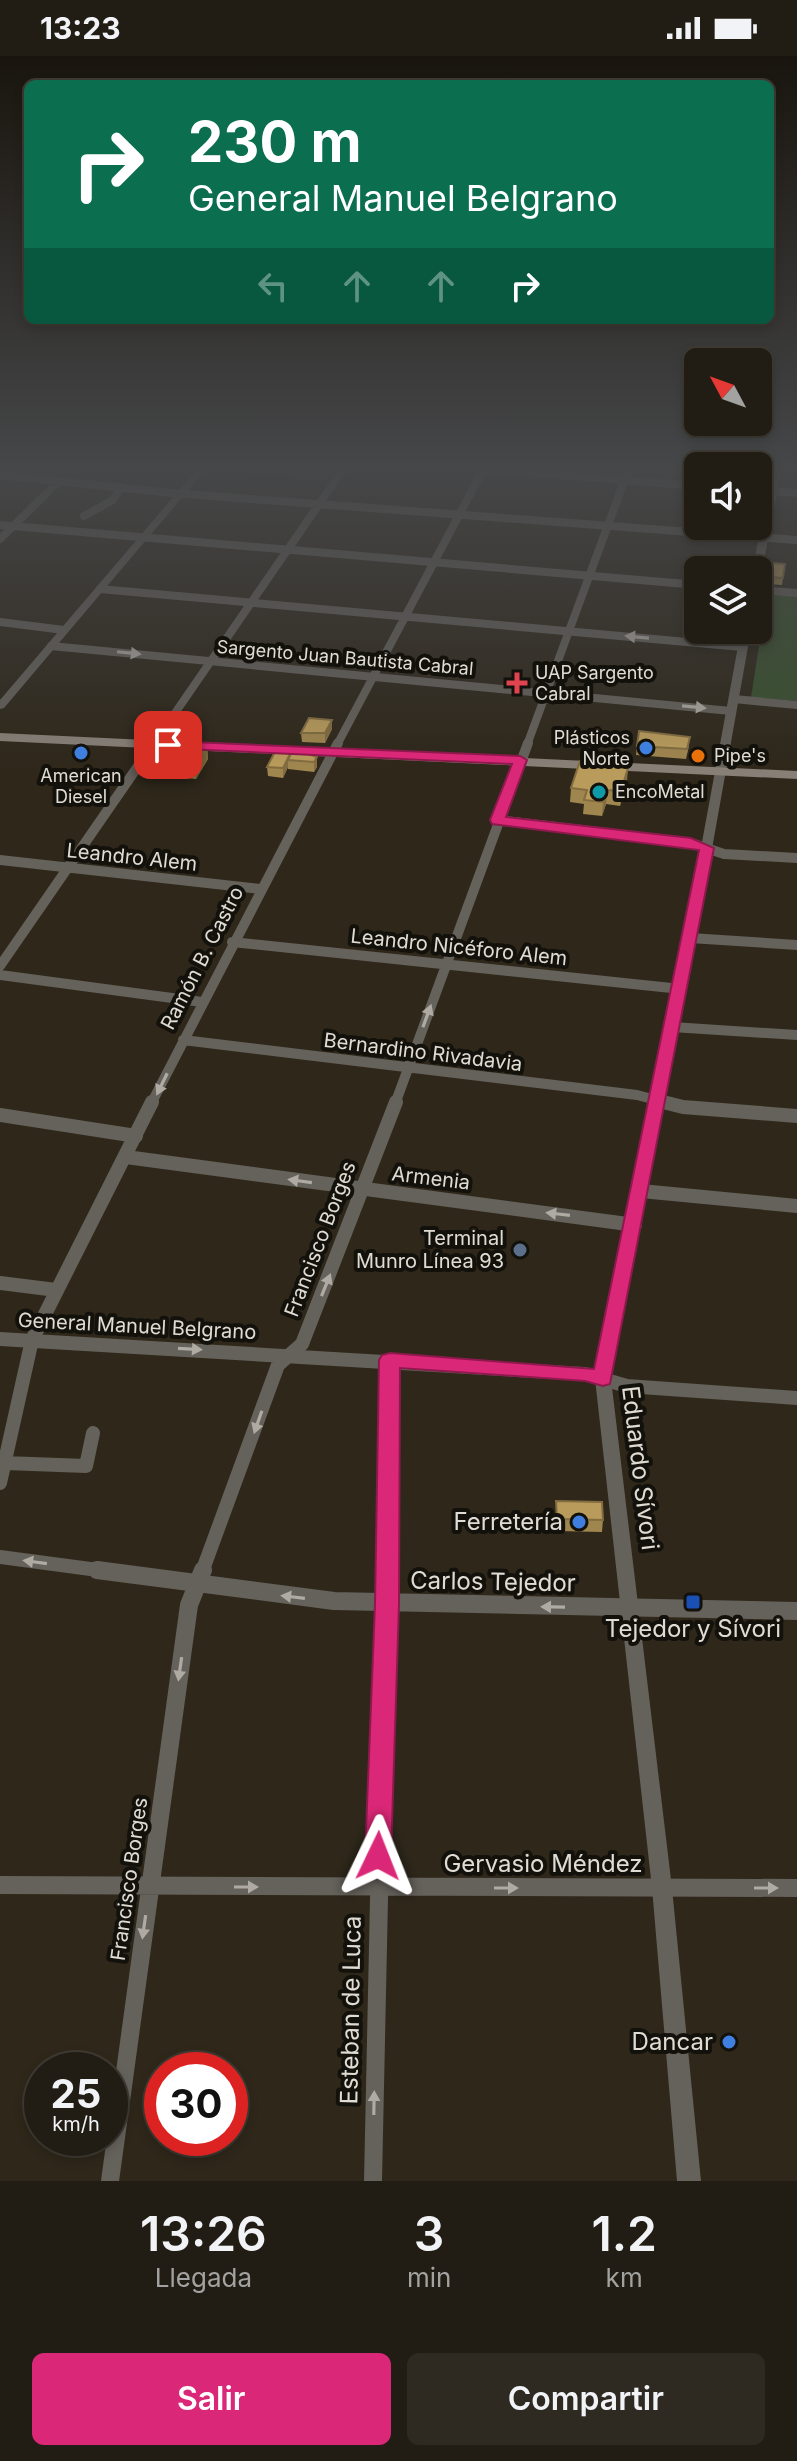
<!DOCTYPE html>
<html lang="es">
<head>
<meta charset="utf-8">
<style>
	:root { --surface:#221d14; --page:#2e2a22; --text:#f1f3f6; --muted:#a2a2a0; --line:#3f3b34; --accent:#db2777 }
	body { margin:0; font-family:Inter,sans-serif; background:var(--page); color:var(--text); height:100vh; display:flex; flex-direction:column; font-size:30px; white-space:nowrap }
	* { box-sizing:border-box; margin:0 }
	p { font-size:26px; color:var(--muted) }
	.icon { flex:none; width:44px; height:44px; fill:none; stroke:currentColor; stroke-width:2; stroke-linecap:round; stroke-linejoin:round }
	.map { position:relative; height:2125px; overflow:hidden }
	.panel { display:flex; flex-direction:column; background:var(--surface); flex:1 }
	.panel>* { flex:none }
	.hud { position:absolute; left:24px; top:24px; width:750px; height:244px; border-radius:12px; box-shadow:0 4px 12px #0003,0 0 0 2px var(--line); background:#0b6e4f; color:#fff; overflow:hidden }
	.needle { width:52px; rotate:311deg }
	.buttons { position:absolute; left:684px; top:292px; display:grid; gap:16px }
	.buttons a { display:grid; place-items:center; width:88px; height:88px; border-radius:12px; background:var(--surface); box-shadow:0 4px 12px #0003,0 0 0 2px var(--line); font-size:40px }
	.speed { position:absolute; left:24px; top:1996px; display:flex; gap:16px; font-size:40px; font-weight:700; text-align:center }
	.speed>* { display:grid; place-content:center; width:104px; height:104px; border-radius:50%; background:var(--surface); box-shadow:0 4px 12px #0003,0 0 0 2px var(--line); line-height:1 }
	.speed small { font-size:20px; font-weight:400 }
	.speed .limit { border:12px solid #d22; background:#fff; color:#111 }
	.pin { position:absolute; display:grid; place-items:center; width:68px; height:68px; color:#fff; margin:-34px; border-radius:16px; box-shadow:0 4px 12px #0006 }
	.me { position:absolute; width:88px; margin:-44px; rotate:2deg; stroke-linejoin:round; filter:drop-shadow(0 0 6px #0008) }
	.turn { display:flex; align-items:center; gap:28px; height:168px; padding:0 32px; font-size:36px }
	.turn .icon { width:104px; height:104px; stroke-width:2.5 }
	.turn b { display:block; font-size:56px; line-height:68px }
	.lanes { display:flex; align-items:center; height:76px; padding:0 32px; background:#0003; justify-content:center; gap:40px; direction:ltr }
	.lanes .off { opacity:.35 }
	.eta { display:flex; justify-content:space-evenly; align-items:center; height:136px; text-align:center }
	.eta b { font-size:48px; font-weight:600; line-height:56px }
	.cta { display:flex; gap:16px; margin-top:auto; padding:16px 32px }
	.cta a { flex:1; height:92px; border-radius:12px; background:var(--accent); color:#fff; font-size:32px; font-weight:600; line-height:92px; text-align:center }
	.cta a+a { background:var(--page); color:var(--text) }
	.status { display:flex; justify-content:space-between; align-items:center; height:56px; padding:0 40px; background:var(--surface); direction:ltr }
	.status svg { height:22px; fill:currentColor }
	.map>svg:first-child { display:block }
	.commercial { fill:#3b2c21 }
	.green { fill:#39502e }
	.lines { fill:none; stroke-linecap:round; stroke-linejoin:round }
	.minor-far3 { stroke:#65615b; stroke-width:8 }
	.minor-far2 { stroke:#65615b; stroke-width:10 }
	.minor-far1 { stroke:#65615b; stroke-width:14 }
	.minor { stroke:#65615b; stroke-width:18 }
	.tertiary { fill:#65615b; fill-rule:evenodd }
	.secondary { fill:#888077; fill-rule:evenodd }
	.wall { fill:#9f854e }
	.shaded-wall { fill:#826c40 }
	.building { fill:#b99b5b; stroke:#826c40; stroke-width:2 }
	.oneway { fill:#afaba3 }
	.route { fill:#db2777; stroke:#8e194d; stroke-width:2 }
	.health-dot { fill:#e0444e; stroke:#13110b; stroke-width:3 }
	.shop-dot { fill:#3f7fe0; stroke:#13110b; stroke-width:3 }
	.food-dot { fill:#e8710a; stroke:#13110b; stroke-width:3 }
	.culture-dot { fill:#0f9aa8; stroke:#13110b; stroke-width:3 }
	.service-dot { fill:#5c6f8a; stroke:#13110b; stroke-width:3 }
	.transit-dot { fill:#1a4fb4; stroke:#13110b; stroke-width:3 }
	.labels { text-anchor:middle; stroke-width:8; stroke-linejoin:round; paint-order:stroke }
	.far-street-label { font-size:18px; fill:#e0dcd3; stroke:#13110b }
	.far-poi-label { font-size:18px; fill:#e0dcd3; stroke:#13110b; text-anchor:start }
	.street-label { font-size:20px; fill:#e0dcd3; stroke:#13110b }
	.poi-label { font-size:20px; fill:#e0dcd3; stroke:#13110b; text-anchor:end }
	.near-street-label { font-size:24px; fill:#e0dcd3; stroke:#13110b }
	.near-poi-label { font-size:24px; fill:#e0dcd3; stroke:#13110b; text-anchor:end }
</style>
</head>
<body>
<div class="status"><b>13:23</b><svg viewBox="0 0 49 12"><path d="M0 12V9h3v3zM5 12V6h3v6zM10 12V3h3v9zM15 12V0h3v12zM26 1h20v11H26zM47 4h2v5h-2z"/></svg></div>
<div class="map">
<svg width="797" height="2125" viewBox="0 0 797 2125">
	<rect width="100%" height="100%" fill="#2e271a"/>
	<path class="commercial" d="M211,412H334L326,423L209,415Z"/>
	<path class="green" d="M767,539L797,540V645L751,641Z"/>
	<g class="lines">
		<path class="minor-far3" d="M474,412L698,430
			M0,419L172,437L797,484
			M758,434L797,437
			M84,460L113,444L121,431
			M0,469L698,529
			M0,483L59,425
			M100,533L742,591
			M758,534L797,537
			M0,566L64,574
			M51,590L731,655
			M734,643L797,649
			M153,689L344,412
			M337,689L484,412
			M527,689L629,412"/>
		<path class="minor-far2" d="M497,764L691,787L724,798L797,802
			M0,804L260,833
			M690,882L797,889
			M232,886L681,933
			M0,910L154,687
			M0,919L202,946
			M672,971L797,979
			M183,984L637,1039L671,1048
			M151,1048L338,687
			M395,1048L528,687"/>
		<path class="minor-far1" d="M663,1046L683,1051L797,1060
			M0,1059L136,1080
			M126,1101L635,1169
			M641,1135L797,1150
			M0,1227L56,1234
			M0,1283L585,1318L627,1330L797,1342
			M5,1407L86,1410L93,1377
			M0,1427L32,1284L152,1046
			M0,1501L113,1516
			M202,1516L278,1309L302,1288L396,1046
			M386,1516L390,1304"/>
		<path class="minor" d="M97,1514L334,1545L797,1555
			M0,1829L797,1832
			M110,2125L189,1549L203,1514
			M373,2125L386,1514"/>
		<path class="tertiary" d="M198,412H207L4,652L0,653V644Z
			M774,412H782L762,514L758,516V514H752Z
			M741,574H751L687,933L611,1323L672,1832L701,2125H677L652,1832L595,1323L675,933Z"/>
		<path class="secondary" d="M0,677L797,715V723L0,685Z"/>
	</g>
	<path class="wall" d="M772,507L785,508L782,529L769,528Z
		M332,664V673L325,687L302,686L301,677Z
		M207,689L208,703L196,723L167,720L166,706Z
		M637,690H689L686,703L636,699Z
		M276,694L317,701V711L314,716L288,713V711L283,722L268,720L267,711Z
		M627,726L620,750L606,748L602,760L583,758L584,748L570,746L571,732Z
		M556,1445L603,1464L602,1476L556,1475Z"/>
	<path class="shaded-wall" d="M332,664V673L325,687V677Z
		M207,689L208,703L196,723L195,709Z
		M291,696L288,704V711L283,722V712Z
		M317,701V711L314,716V706Z
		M628,712L627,726L620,750L621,735Z
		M607,734L606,748L602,760L603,746Z"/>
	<path class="building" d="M758,431H761L759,441H758Z
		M772,507L785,508L783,522L770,521Z
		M309,662L332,664L325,677H301Z
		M639,675L690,681L687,693L637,690Z
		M179,686L207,689L195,709L166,706Z
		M293,693L317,701L314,706L288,704Z
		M276,694L291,696L283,712L267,711Z
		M580,705L628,712L621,735L607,734L603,746L584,744L587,734L571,732Z
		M556,1445L602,1446L603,1464L557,1463Z"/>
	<defs><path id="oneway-solid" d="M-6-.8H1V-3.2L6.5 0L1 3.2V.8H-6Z" transform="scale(2)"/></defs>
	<g class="oneway">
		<use href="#oneway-solid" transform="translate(637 581) rotate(-175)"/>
		<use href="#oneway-solid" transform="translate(129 597) rotate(6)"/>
		<use href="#oneway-solid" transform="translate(694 651) rotate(5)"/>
		<use href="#oneway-solid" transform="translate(427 960) rotate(-70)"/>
		<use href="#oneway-solid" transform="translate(162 1028) rotate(116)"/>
		<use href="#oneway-solid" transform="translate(300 1125) rotate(-172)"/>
		<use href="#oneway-solid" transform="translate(558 1158) rotate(-173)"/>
		<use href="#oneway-solid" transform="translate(326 1229) rotate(-68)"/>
		<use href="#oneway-solid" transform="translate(190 1293) rotate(3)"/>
		<use href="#oneway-solid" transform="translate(258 1366) rotate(109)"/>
		<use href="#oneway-solid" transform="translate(35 1506) rotate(-172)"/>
		<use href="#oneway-solid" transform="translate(293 1541) rotate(-173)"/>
		<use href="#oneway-solid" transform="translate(553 1551) rotate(-179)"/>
		<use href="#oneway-solid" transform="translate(180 1613) rotate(98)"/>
		<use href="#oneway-solid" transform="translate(246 1831)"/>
		<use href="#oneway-solid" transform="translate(506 1832)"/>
		<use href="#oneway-solid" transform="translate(766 1832)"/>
		<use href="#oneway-solid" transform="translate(144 1871) rotate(98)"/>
		<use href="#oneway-solid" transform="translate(374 2047) rotate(-89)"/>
	</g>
	<linearGradient id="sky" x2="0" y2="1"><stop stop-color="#19150e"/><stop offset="0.58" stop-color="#464749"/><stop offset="1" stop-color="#464749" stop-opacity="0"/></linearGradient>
	<rect width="797" height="710" fill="url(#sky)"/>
	<path class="route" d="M168,685L520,700L527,704L506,761L691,782L714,792L610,1328L603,1330L585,1325L400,1312L399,1548L391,1800L387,1808L378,1812L369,1808L365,1800L375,1548L379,1304L382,1299L390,1297L594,1313L699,794L492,768L490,764L512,708L163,692L161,689Z"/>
	<path class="health-dot" d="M513 615h8v8h8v8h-8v8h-8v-8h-8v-8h8z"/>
	<g class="shop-dot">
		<circle cx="646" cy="692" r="8"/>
		<circle cx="81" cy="697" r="8"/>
		<circle cx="579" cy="1466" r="8"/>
		<circle cx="729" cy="1986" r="8"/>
	</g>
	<circle class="food-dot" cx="698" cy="700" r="8"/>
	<circle class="culture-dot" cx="599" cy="736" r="8"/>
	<circle class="service-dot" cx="520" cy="1194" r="8"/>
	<rect class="transit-dot" x="685" y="1538" width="16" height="16" rx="4"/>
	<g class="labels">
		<g class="far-street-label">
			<text transform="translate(345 602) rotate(5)" y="6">Sargento Juan Bautista Cabral</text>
		</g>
		<g class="far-poi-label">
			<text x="535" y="623">UAP Sargento<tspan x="535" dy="21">Cabral</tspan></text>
			<text x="630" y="688" text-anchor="end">Plásticos<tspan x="630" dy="21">Norte</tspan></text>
			<text x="714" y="706">Pipe's</text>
			<text x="81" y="726" text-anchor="middle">American<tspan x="81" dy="21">Diesel</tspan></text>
			<text x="615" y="742">EncoMetal</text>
		</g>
		<g class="street-label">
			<text transform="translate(132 801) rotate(6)" y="7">Leandro Alem</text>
			<text transform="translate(459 891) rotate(6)" y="7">Leandro Nicéforo Alem</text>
			<text transform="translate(202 902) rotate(-63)" y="7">Ramón B. Castro</text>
			<text transform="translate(423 996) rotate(7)" y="7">Bernardino Rivadavia</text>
			<text transform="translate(431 1122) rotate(7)" y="7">Armenia</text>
			<text transform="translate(320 1183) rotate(-69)" y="7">Francisco Borges</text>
			<text transform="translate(137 1270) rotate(3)" y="7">General Manuel Belgrano</text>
			<text transform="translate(129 1823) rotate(-82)" y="7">Francisco Borges</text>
		</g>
		<g class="poi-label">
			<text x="504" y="1189">Terminal<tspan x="504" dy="23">Munro Línea 93</tspan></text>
		</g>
		<g class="near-street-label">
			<text transform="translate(640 1412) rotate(83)" y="8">Eduardo Sívori</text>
			<text transform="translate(493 1526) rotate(1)" y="8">Carlos Tejedor</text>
			<text x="543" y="1816">Gervasio Méndez</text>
			<text transform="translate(351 1954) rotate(-89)" y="8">Esteban de Luca</text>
		</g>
		<g class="near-poi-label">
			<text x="563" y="1474">Ferretería</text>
			<text x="693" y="1581" text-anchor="middle">Tejedor y Sívori</text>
			<text x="713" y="1994">Dancar</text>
		</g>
	</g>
</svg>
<div class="buttons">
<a><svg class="needle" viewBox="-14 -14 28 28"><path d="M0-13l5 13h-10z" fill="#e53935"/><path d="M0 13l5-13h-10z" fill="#a2a2a0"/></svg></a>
<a><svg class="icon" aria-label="sound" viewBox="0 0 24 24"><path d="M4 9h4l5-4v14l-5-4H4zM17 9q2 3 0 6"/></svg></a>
<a><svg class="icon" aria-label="layers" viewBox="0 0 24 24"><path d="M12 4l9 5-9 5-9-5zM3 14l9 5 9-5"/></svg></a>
</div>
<div class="speed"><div>25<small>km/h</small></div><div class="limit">30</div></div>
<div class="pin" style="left:168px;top:689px;background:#d93025"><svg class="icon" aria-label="arrive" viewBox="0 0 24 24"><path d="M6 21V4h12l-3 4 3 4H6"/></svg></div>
<svg class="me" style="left:378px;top:1800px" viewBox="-20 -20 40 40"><path d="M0-17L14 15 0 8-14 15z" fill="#db2777" stroke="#fff" stroke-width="4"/></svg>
<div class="hud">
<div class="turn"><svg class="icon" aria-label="right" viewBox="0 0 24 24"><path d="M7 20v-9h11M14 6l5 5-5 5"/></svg><div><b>230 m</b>General Manuel Belgrano</div></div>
<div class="lanes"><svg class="icon off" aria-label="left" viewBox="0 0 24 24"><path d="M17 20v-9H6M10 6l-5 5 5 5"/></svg><svg class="icon off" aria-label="ahead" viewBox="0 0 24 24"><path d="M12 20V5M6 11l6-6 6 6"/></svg><svg class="icon off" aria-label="ahead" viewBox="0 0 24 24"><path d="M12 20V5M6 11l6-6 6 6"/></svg><svg class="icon" aria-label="right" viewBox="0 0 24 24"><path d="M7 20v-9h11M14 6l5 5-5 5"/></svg></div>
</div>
</div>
<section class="panel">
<div class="eta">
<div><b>13:26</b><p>Llegada</p></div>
<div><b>3</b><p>min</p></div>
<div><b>1.2</b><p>km</p></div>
</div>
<div class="cta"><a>Salir</a><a>Compartir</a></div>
</section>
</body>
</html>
